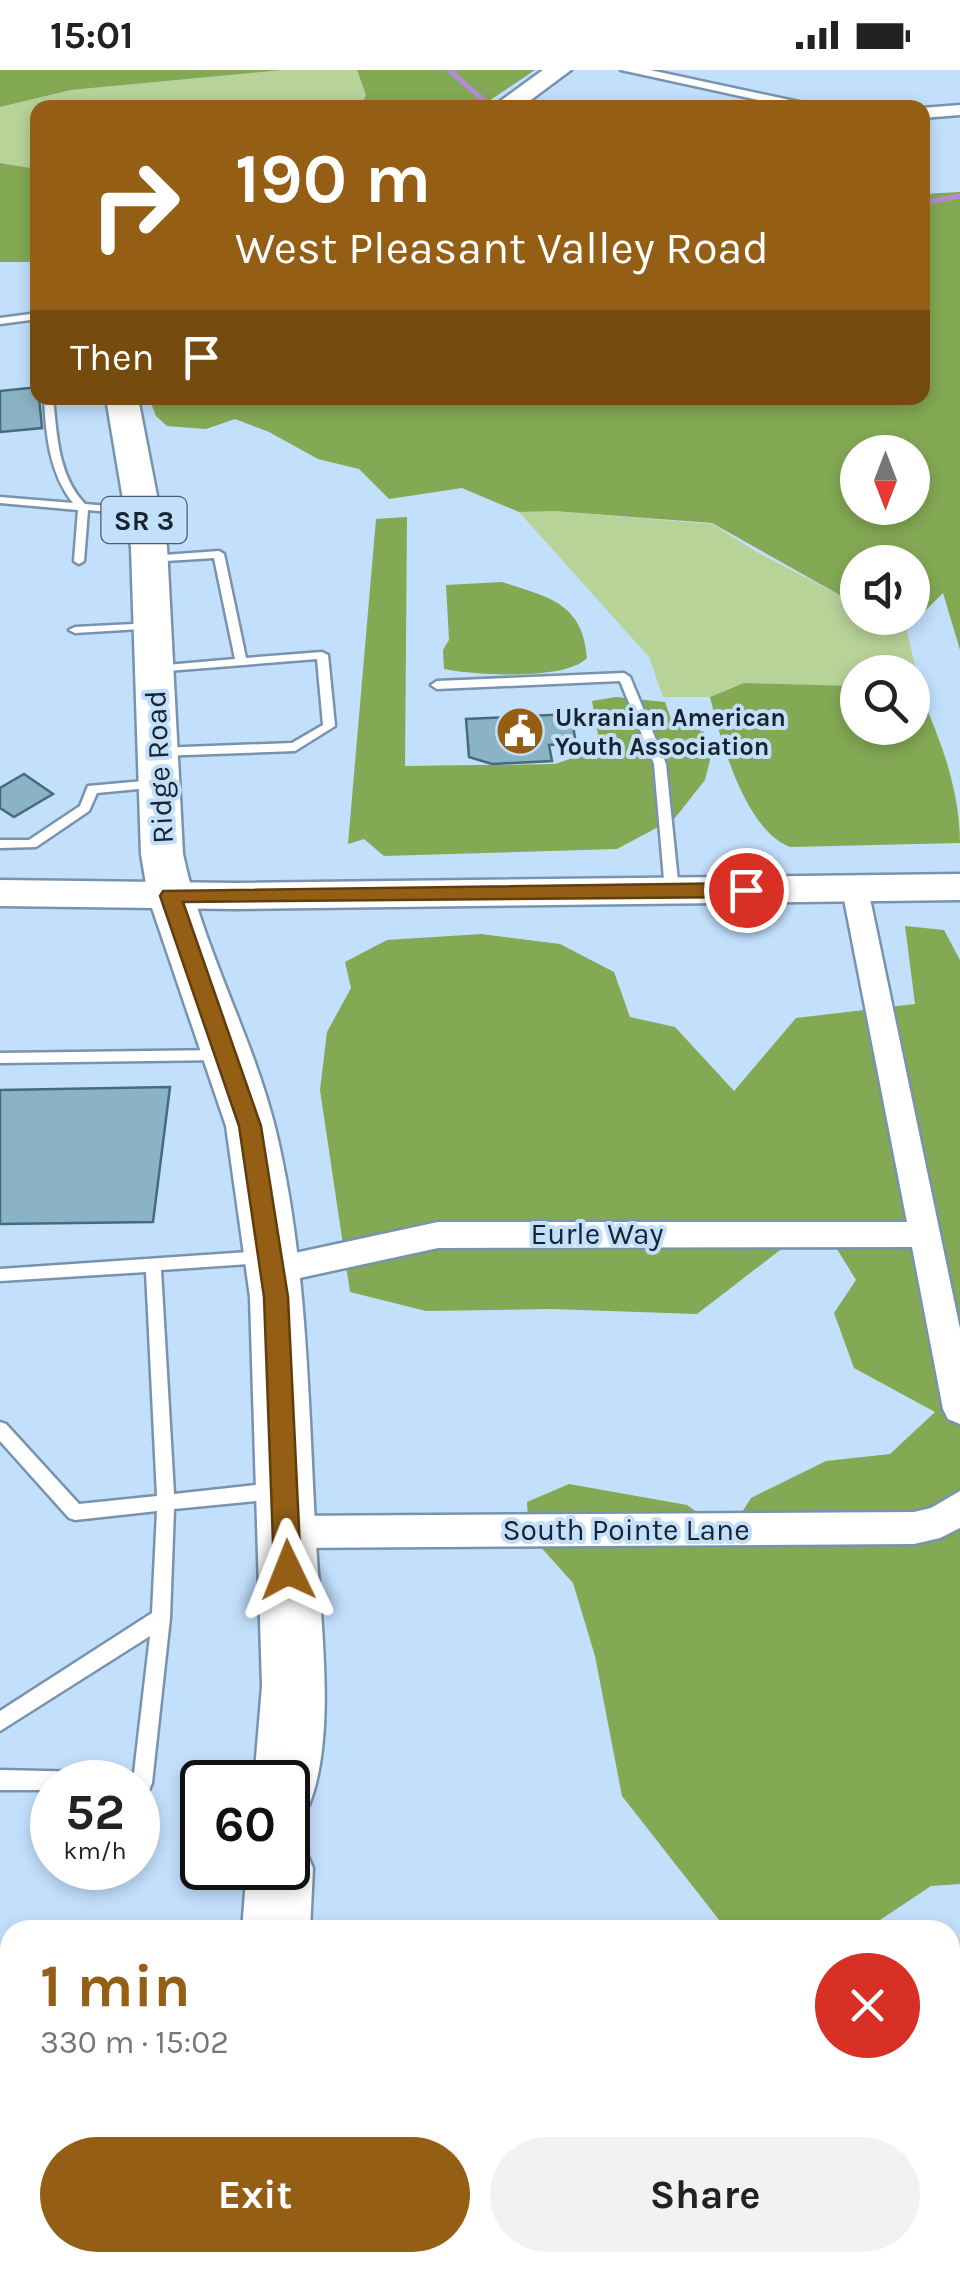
<!DOCTYPE html>
<html lang="en">
<head>
<meta charset="utf-8">
<style>
	:root { --surface:#fff; --page:#f2f2f2; --text:#222; --muted:#767676; --accent:#945e14 }
	body { margin:0; font-family:Karla,sans-serif; background:var(--page); color:var(--text); height:100vh; display:flex; flex-direction:column; font-size:38px; white-space:nowrap }
	* { box-sizing:border-box; margin:0 }
	p { font-size:32px; color:var(--muted) }
	.icon { flex:none; width:55px; height:55px; fill:none; stroke:currentColor; stroke-width:2; stroke-linecap:round; stroke-linejoin:round }
	.map { position:relative; flex:1; overflow:hidden }
	.details { position:absolute; left:0px; top:1850px; width:960px; height:352px; display:flex; flex-direction:column; background:var(--surface); border-radius:30px 30px 0 0; box-shadow:0 5px 15px #0003 }
	.details>* { flex:none }
	.top-card { position:absolute; left:30px; top:30px; width:900px; height:305px; border-radius:20px; box-shadow:0 5px 15px #0003; background:#945e14; color:#fff; overflow:hidden }
	.needle { width:65px; rotate:180deg }
	.controls { position:absolute; left:840px; top:365px; display:grid; gap:20px }
	.controls a { display:grid; place-items:center; width:90px; height:90px; border-radius:50%; background:var(--surface); box-shadow:0 5px 15px #0003; font-size:50px }
	.speed { position:absolute; left:30px; top:1690px; display:flex; gap:20px; font-size:50px; font-weight:700; text-align:center }
	.speed>* { display:grid; place-content:center; width:130px; height:130px; border-radius:50%; background:var(--surface); box-shadow:0 5px 15px #0003; line-height:1 }
	.speed small { font-size:25px; font-weight:400 }
	.speed .limit { border:5px solid #111; border-radius:15px; background:#fff; color:#111 }
	.pin { position:absolute; display:grid; place-items:center; width:85px; height:85px; color:#fff; margin:-42px; border:5px solid #fff; border-radius:50%; box-shadow:0 2px 10px #0007 }
	.me { position:absolute; width:110px; margin:-55px; rotate:358deg; stroke-linejoin:round; filter:drop-shadow(0 0 8px #0008) }
	.turn { display:flex; align-items:center; gap:35px; height:210px; padding:0 40px; font-size:45px }
	.turn .icon { width:130px; height:130px; stroke-width:2.5 }
	.turn b { display:block; font-size:70px; line-height:85px }
	.then { display:flex; align-items:center; height:95px; padding:0 40px; background:#0003; gap:20px; font-size:38px }
	.round { display:grid; place-items:center; flex:none; width:105px; height:105px; border-radius:52px; background:var(--page) }
	.summary { display:flex; align-items:center; justify-content:space-between; height:170px; padding:0 40px }
	h1 { font-size:60px; font-weight:700; line-height:75px; color:var(--accent) }
	.cta { display:flex; gap:20px; margin-top:auto; padding:20px 40px }
	.cta a { flex:1; height:115px; border-radius:60px; background:var(--accent); color:#fff; font-size:40px; font-weight:700; line-height:115px; text-align:center }
	.cta a+a { background:var(--page); color:var(--text) }
	.status { display:flex; justify-content:space-between; align-items:center; height:70px; padding:0 50px; background:var(--surface); direction:ltr }
	.status svg { height:28px; fill:currentColor }
	.map>svg:first-child { display:block }
	.green { fill:#b7d398 }
	.forest { fill:#83a954; fill-rule:evenodd }
	.lines { fill:none; stroke-linecap:round; stroke-linejoin:round }
	.stream { stroke:#b589d8; stroke-width:5 }
	.building { fill:#8bb3c6; stroke:#466b7d; stroke-width:2.5 }
	.service-casing { stroke:#7993ae; stroke-width:5 }
	.minor-casing { stroke:#7993ae; stroke-width:5 }
	.secondary-casing { stroke:#7993ae; stroke-width:5 }
	.primary-casing { stroke:#7993ae; stroke-width:5 }
	.service { fill:#fff; fill-rule:evenodd }
	.minor { fill:#fff; fill-rule:evenodd }
	.secondary { fill:#fff; fill-rule:evenodd }
	.primary { fill:#fff; fill-rule:evenodd }
	.route { fill:#945e14; stroke:#603d0d; stroke-width:2.5 }
	.labels { text-anchor:middle; stroke-width:8; stroke-linejoin:round; paint-order:stroke }
	.far-poi-label { font-size:25px; font-weight:bold; fill:#18232d; stroke:#c2dffc; text-anchor:start }
	.shield { fill:#c2dffc; stroke:#4b5b6b; stroke-width:2.5 }
	.shield-label { font-size:28px; font-weight:bold; fill:#18232d }
	.street-label { font-size:30px; fill:#18232d; stroke:#c2dffc }
</style>
</head>
<body>
<div class="status"><b>15:01</b><svg viewBox="0 0 49 12"><path d="M0 12V9h3v3zM5 12V6h3v6zM10 12V3h3v9zM15 12V0h3v12zM26 1h20v11H26zM47 4h2v5h-2z"/></svg></div>
<div class="map">
<svg width="960" height="2201" viewBox="0 0 960 2201">
	<rect width="100%" height="100%" fill="#c2dffc"/>
	<path class="green" d="M282,0H357L366,25L360,38H38L37,99L0,93V37L71,20Z
		M554,441L712,454L755,481L845,528L857,530L858,548H904L923,631L913,626L912,602H858L857,616L744,613L710,627H663L649,587L519,442Z
		M10,2038V2192L215,2193L214,2201H0V2039Z"/>
	<path class="forest" d="M0,0H282L71,20L0,37Z
		M357,0H535L480,37L360,38L366,25Z
		M0,93L37,99V192H0Z
		M960,122V580L943,523L925,541L913,539L912,492H858L857,530L845,528L712,453L554,441L519,442L462,418L389,429L359,399L318,389L269,362L235,349L206,359L167,356L156,346L149,328H922L923,124ZM858,382H912V438H858Z
		M407,447L405,696L555,694L590,682L598,665L592,631L616,627L665,632L671,649L704,662L713,678L705,710L675,748L617,779L384,786L364,769L348,774L376,449Z
		M502,512C549,527 583,533 587,588C565,611 474,605 444,599L443,580L449,570L446,515Z
		M744,613L857,616L858,658H912L913,626L923,631C943,674 960,725 960,773L790,777C745,760 721,671 710,627Z
		M905,856L944,860L960,890V1814L931,1816L865,1860H727L622,1726L595,1586L573,1513L529,1464L527,1432L569,1414L687,1435L728,1464L751,1428L826,1391L890,1384L935,1342L854,1298L834,1243L856,1210L837,1179L784,1177L697,1244L551,1239L426,1241L350,1222L320,1020L327,962L351,918L345,892L387,870L481,864L560,874L614,902L630,947L675,957L734,1021L796,948L915,934Z
		M950,1968L960,1975V2175L950,2177Z"/>
	<g class="lines">
		<path class="stream" d="M449,0L487,33
			M922,133L960,126"/>
	</g>
	<path class="building" d="M38,317L42,358L0,362V321Z
		M571,644L576,674L549,675L552,691L492,694L469,687L466,649Z
		M24,704L53,724L14,747L0,738V718Z
		M170,1017L153,1152L0,1154V1020Z"/>
	<g class="lines">
		<g class="service-casing">
			<path id="service" d="M38,243V249L0,254V248Z
				M44,328H53C57,365 58,406 85,434L143,439L148,442L143,445L88,440L84,491L79,494L74,491L78,440L0,433V427L73,433C49,403 46,364 44,328Z
				M219,481L224,484L246,588L322,582L328,585L335,656L295,681L158,686L152,682L158,678L292,673L323,655L317,589L155,602L149,599L155,596L235,589L214,488L150,492L145,489L150,486Z
				M153,553L159,556L157,558L75,563L69,560L75,557Z
				M624,603L630,607L666,694L679,821L672,825L665,821L654,694L620,611L437,619L431,615L437,611Z
				M155,710L161,714L159,717L97,723L89,741L36,777L0,778V770H29L80,736L88,716Z
				M222,980L229,985L222,990L0,993V983Z
				M265,1181L271,1182L273,1187L271,1192L265,1193L161,1200L174,1424L275,1413L281,1415L284,1421L281,1427L275,1429L174,1439L170,1548L152,1713L149,1720L138,1722V1712H52V1720H0V1700L134,1703L150,1566L0,1661V1641L152,1543L157,1441L75,1450L69,1448L0,1371V1352L6,1354L79,1434L157,1426L146,1202L0,1211V1199Z"/>
		</g>
		<g class="minor-casing">
			<path id="minor" d="M621,0H650L827,38H795Z
				M960,35V45L922,48V38Z
				M855,810L864,813L868,819L960,1259V1354L948,1349L943,1339L912,1177L438,1178L272,1214L261,1210L256,1201L261,1192L272,1188L438,1152H907L842,819L846,813Z
				M960,1421V1458L940,1468L914,1474L286,1478L274,1473L268,1462L274,1451L286,1446L914,1442L931,1438Z"/>
		</g>
		<g class="secondary-casing">
			<path id="secondary" d="M960,804V830L235,839L0,836V810L235,813Z"/>
		</g>
		<g class="primary-casing">
			<path id="primary" d="M543,0H571L520,38H491Z
				M106,328H138L167,477L183,784C203,879 252,965 275,1057C308,1192 308,1334 316,1472C320,1547 337,1666 309,1735L288,1743V1712H254L262,1616L250,1227L226,1056L148,826L141,784L131,477Z
				M288,1768L303,1775L313,1798L310,1860H242L247,1798H288Z
				M214,2192H290V2201H214Z"/>
		</g>
		<use href="#service" class="service"/>
		<use href="#minor" class="minor"/>
		<use href="#secondary" class="secondary"/>
		<use href="#primary" class="primary"/>
	</g>
	<path class="route" d="M746,813L755,820L746,827L183,832L261,1056L288,1227L301,1500L297,1509L288,1513L278,1509L274,1500L264,1227L239,1056L160,826L163,821Z"/>
	<defs>
		<g id="civic-disc" transform="scale(2.5)"><circle r="9.5" fill="#945e14" stroke="#c2dffc"/><path d="M-.6-6.5H3V-4.5H.6V-3L4-1V1h2V6H-6V1h2V-1L-.6-3ZM-1.2 2.5V6h2.4V2.5Z" fill="#fff"/></g>
	</defs>
	<g fill-rule="evenodd">
		<use href="#civic-disc" x="520" y="661"/>
	</g>
	<g class="labels">
		<g class="far-poi-label">
			<text x="555" y="656">Ukranian American<tspan x="555" dy="29">Youth Association</tspan></text>
		</g>
		<rect class="shield" x="101.5" y="427" width="85" height="46" rx="8"/>
		<g class="shield-label">
			<text x="144" y="460">SR 3</text>
		</g>
		<g class="street-label">
			<text transform="translate(159 697) rotate(-93)" y="10">Ridge Road</text>
			<text x="597" y="1174">Eurle Way</text>
			<text x="626" y="1470">South Pointe Lane</text>
		</g>
	</g>
</svg>
<div class="controls">
<a><svg class="needle" viewBox="-14 -14 28 28"><path d="M0-13l5 13h-10z" fill="#e53935"/><path d="M0 13l5-13h-10z" fill="#767676"/></svg></a>
<a><svg class="icon" aria-label="sound" viewBox="0 0 24 24"><path d="M4 9h4l5-4v14l-5-4H4zM17 9q2 3 0 6"/></svg></a>
<a><svg class="icon" aria-label="search" viewBox="0 0 24 24"><circle cx="10" cy="10" r="6"/><path d="M15 15l6 6"/></svg></a>
</div>
<div class="speed"><div>52<small>km/h</small></div><div class="limit">60</div></div>
<div class="pin" style="left:746px;top:820px;background:#d93025"><svg class="icon" aria-label="arrive" viewBox="0 0 24 24"><path d="M6 21V4h12l-3 4 3 4H6"/></svg></div>
<svg class="me" style="left:288px;top:1500px" viewBox="-20 -20 40 40"><path d="M0-17L14 15 0 8-14 15z" fill="#945e14" stroke="#fff" stroke-width="4"/></svg>
<div class="top-card">
<div class="turn"><svg class="icon" aria-label="right" viewBox="0 0 24 24"><path d="M7 20v-9h11M14 6l5 5-5 5"/></svg><div><b>190 m</b>West Pleasant Valley Road</div></div>
<div class="then">Then<svg class="icon" aria-label="arrive" viewBox="0 0 24 24"><path d="M6 21V4h12l-3 4 3 4H6"/></svg></div>
</div>
<section class="details">
<div class="summary"><div><h1>1 min</h1><p>330 m · 15:02</p></div><a class="round" style="background:#d93025;color:#fff"><svg class="icon" aria-label="close" viewBox="0 0 24 24"><path d="M6 6l12 12M18 6L6 18"/></svg></a></div>
<div class="cta"><a>Exit</a><a>Share</a></div>
</section>
</div>
</body>
</html>
